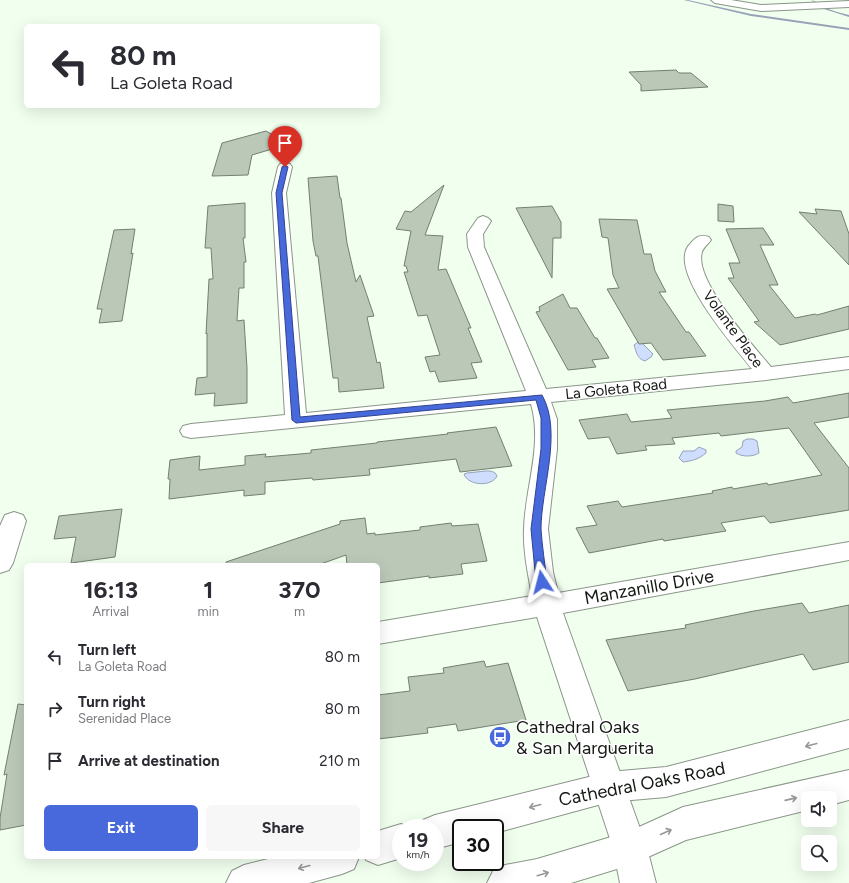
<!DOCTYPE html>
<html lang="en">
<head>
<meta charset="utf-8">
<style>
	:root { --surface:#fff; --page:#f7f7f7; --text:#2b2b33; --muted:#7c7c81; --accent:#4769dc }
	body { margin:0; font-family:Figtree,sans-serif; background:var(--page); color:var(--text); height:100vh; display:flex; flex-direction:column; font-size:15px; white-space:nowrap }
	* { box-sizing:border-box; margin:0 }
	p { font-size:13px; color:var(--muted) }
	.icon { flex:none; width:22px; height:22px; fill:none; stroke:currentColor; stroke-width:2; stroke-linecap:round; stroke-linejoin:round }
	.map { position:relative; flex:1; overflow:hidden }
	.sheet { position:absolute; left:24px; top:563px; width:356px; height:296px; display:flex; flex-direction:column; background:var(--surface); border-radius:6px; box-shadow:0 4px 16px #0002 }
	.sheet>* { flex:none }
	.banner { position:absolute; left:24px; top:24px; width:356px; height:84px; border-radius:6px; box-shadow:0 4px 16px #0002; background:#fff; color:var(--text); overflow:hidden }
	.buttons { position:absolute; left:801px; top:791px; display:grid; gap:8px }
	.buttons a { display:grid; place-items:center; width:36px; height:36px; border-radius:6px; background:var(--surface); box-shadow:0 4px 16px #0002; font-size:20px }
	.speed { position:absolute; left:392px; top:819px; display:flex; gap:8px; font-size:20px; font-weight:700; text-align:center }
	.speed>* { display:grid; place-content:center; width:52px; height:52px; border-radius:50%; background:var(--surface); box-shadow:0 4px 16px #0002; line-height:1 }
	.speed small { font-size:10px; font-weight:400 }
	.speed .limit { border:2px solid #111; border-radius:6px; background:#fff; color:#111 }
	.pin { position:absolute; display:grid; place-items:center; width:34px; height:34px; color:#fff; margin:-41px -17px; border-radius:50% 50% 50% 0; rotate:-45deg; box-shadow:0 0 4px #0007 }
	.pin .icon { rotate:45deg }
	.me { position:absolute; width:44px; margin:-22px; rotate:351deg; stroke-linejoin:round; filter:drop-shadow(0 0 3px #0008) }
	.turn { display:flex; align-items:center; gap:14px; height:84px; padding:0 20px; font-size:18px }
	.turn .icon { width:52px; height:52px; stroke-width:2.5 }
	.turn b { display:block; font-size:28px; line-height:34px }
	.eta { display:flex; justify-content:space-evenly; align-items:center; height:68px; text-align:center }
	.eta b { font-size:24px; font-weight:700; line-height:28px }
	.primary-button { display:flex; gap:8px; margin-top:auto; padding:8px 20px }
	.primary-button a { flex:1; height:46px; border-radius:6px; background:var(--accent); color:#fff; font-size:16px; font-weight:700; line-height:46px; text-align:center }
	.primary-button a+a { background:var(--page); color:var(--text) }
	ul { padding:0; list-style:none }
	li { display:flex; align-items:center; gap:12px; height:52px; padding:0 20px }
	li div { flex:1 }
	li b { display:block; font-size:15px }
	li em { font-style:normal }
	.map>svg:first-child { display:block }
	.water { fill:#cfddff; stroke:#97a2b8 }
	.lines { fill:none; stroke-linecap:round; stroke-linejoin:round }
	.stream { fill:#97a2b8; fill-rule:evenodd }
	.building { fill:#bbc8b8; stroke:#737f71 }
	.street-casing { stroke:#8a9688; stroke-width:2 }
	.secondary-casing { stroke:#8a9688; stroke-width:2 }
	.street { fill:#fff; fill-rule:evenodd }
	.secondary { fill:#fff; fill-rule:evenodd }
	.oneway { stroke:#969895 }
	.route { fill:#4769dc; stroke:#2e448f }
	.labels { text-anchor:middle; stroke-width:3; stroke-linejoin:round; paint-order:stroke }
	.street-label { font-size:15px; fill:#151914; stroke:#fff }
	.near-street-label { font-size:18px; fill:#151914; stroke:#fff }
	.near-poi-label { font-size:18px; fill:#151914; stroke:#fff; text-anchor:start }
</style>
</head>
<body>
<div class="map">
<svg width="849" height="883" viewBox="0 0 849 883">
	<rect width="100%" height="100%" fill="#f1ffef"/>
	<path class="water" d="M638,342L642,343L653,354L651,357L645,361C637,359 636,351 634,345Z
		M747,439H753L757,441L759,453C753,457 742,457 736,453V451L742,447L743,441Z
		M699,447L706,450V453C699,459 692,461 683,462L679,458L683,451H694Z
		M486,471C491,471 495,471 497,476C492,487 468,486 464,474L467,473Z"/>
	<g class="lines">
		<path class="stream" d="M684,0H688L751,14L849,28V30L751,16Z
			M811,0C816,1 821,5 826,8C833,11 841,13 849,15V17L824,9Z"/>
	</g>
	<path class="building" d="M676,70L679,73H691L708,87L641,91V85L629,72Z
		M266,131L289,144L252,155L248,175L212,176L222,143Z
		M337,176L340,198H341L347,243L356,282L360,275L374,316L367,317L377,363L380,362L384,388L339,392L338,378H333L318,256H316L313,241L308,178Z
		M444,185L425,235L443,236L438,270L446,269L471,328H468L482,362L471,363L477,378L439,382L435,371L430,372L425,357L440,355L427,315L418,316L404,272H408L406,266H404L411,231L396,229L405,211L411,212Z
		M245,203V238H243L246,262H244V288H239L237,321L244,320L247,368V403L214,406L215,393L195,395L197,378L207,377V333L206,334L209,279H213L211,248H205L208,206Z
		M718,204L733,206L734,222L718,221Z
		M552,206L561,222V238H553L552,278L516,208Z
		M815,209L841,211L849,234V265L799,212L817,214Z
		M599,219L637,220L644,254H651L655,271L666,292H659L686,332H689L706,356L663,360L651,343L639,344L607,289L619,288L613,275L608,238L602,237Z
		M763,228L774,245H760L778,285H769L795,318L815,314L817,315L849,306V329L780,345L754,322L759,321L728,278H734L729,263H740L726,229Z
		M135,229L131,254L133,253L122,321L99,323L102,309H97L114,230Z
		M563,294L570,308H577L595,338H597L609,358L592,360L596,367L568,370L536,312L540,311L539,307Z
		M849,393V417L814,423L849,468V510L770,523L764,516L721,523L726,531L664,541L663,539L589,553L576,528L597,525L587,506L618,501L622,507L713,493L712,491L732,487L733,489L767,483L768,485L822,475L789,428L721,436L719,433L672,438L675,444L645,446L647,450L617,454L609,437L588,439L579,420L627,414L631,422L672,418L667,410L765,401L788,397L793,403Z
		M496,427L512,466L460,472L456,459L369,469L370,475L313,480L312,478L265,482V494L244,496V490L169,499L170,479H168L170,460L200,456L199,470L245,465V456L266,454L265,457L311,453V450L377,443V442L448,434L447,433Z
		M122,509L115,557L71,563L76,537L54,539L59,516Z
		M365,518L367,534L375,533V535L420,530V527L451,523L452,526L478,524L487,561L461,564L463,574L429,578V576L378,583V565H347L346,555L318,565H227L226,562L340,524V521Z
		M802,603L809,613L849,605V662L813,670L803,654L695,679L628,691L606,640L686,628L685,625L754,611Z
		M484,661L486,667L508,663L526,720L458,731L456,724L427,728L428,733L378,739V695L410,691L408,677L444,673L443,668Z
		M18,704L26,705V825L0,830V818L7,774L4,775Z"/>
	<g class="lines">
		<g class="street-casing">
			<path id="street" d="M711,0H731L761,5L849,1V7L761,11L715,3Z
				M285,163L290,164L292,167L286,193L306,413L526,391L468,247L467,234L478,218L483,216L488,218L491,221L483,234L484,247L546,389L752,369C736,348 665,269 690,244C696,237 700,234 709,237L711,240C708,244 703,248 702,252C693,280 754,346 771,367L849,357V369L766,380L551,402L557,419V449L548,529L553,572L558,593L849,542V560L563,613L647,848L656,883H620L613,848L537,617L378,644V622L532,596C528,574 523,551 524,529C525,487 543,446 531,404L191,438L183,436L180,431L183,426L191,424L285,415L272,193L278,167L280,164Z
				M14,512L23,515L26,521L13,563L9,570L0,573V526L5,515Z"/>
		</g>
		<g class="secondary-casing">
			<path id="secondary" d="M849,720V748L666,797L609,802L495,833V828H461V842L435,849V828H420L423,820L435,815L609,772L666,767Z
				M849,770V800L830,805V798H808V810L686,840L630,865L571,883H487L493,871L505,865L537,859L628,832L683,807Z
				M401,824L410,828H401V858L378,865L366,860L365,857H378V831Z
				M276,857H359L354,869L342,874L309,883H226L232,871L244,865Z"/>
		</g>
		<use href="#street" class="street"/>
		<use href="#secondary" class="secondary"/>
	</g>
	<defs><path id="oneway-shaft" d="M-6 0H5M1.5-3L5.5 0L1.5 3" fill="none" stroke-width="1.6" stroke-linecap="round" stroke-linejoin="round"/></defs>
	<g class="oneway">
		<use href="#oneway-shaft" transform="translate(811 745) rotate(165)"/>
		<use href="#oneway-shaft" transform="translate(791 799) rotate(-13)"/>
		<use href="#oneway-shaft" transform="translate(535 806) rotate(165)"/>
		<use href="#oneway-shaft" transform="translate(666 832) rotate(-24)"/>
		<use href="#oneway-shaft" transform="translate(304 867) rotate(165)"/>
		<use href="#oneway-shaft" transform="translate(543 874) rotate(-17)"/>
	</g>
	<path class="route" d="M285,165L288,167L282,193L300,417L542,395C563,432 541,489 541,529C542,546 545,564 547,582L546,584L542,586L538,584L536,582L531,529L541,449V418L536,400L296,423L292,420L276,193L282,167Z"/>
	<defs>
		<g id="bus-disc" transform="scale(1.15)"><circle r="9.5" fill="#4769dc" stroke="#fff"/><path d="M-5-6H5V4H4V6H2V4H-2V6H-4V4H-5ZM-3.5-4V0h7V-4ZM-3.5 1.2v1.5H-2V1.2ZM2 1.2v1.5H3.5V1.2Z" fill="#fff"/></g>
	</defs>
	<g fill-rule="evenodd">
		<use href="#bus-disc" x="500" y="737"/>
	</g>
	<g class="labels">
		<g class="street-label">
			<text transform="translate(733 329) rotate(54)" y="5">Volante Place</text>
			<text transform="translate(616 389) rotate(-6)" y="5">La Goleta Road</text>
		</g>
		<g class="near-street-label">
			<text transform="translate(649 587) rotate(-10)" y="6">Manzanillo Drive</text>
			<text transform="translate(642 784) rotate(-11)" y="6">Cathedral Oaks Road</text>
		</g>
		<g class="near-poi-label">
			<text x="516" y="733">Cathedral Oaks<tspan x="516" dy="21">&amp; San Marguerita</tspan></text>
		</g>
	</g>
</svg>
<div class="buttons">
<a><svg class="icon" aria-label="sound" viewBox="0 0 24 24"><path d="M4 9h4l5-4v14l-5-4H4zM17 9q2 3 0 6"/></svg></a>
<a><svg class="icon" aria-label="search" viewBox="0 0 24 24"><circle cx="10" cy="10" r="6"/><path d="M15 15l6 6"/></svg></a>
</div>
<div class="speed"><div>19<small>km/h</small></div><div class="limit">30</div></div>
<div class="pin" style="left:285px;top:167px;background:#d93025"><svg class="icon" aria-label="arrive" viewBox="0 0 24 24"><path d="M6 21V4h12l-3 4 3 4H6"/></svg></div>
<svg class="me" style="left:542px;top:582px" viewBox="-20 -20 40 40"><path d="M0-17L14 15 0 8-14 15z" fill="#4769dc" stroke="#fff" stroke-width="4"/></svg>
<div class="banner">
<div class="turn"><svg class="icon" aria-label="left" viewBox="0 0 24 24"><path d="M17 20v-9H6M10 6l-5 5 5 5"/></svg><div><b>80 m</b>La Goleta Road</div></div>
</div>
<section class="sheet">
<div class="eta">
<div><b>16:13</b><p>Arrival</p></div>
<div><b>1</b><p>min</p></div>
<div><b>370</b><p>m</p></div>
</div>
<ul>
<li><svg class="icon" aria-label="left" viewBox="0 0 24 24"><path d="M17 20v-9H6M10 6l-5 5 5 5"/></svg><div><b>Turn left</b><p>La Goleta Road</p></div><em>80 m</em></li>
<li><svg class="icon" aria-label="right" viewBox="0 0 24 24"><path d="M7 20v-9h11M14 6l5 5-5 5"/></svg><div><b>Turn right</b><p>Serenidad Place</p></div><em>80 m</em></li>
<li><svg class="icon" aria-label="arrive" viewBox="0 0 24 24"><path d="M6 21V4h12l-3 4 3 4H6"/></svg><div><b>Arrive at destination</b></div><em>210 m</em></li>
</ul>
<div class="primary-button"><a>Exit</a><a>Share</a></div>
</section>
</div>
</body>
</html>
